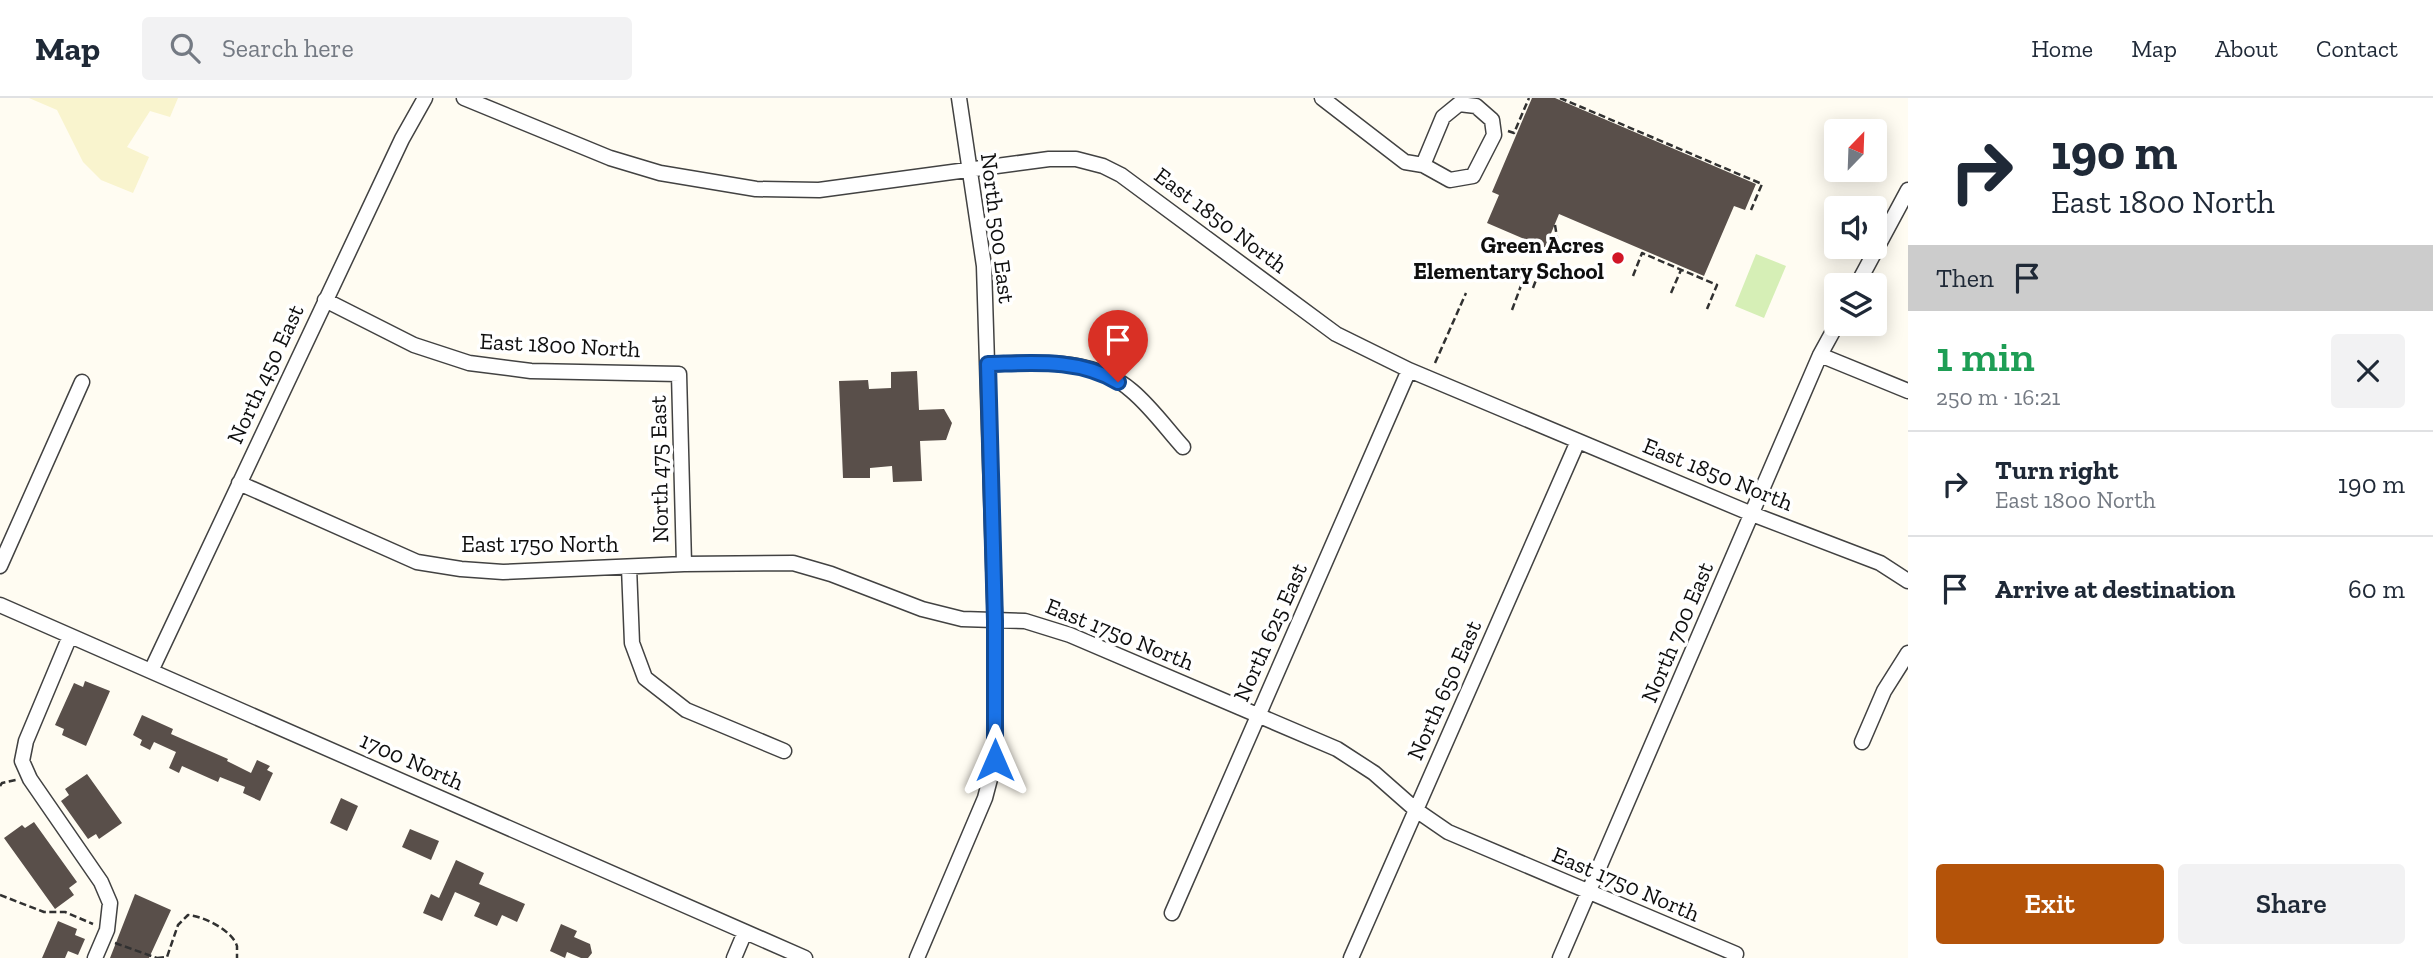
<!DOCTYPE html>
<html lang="en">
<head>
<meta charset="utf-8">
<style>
	:root { --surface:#fff; --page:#f2f2f3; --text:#1f2937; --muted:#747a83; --line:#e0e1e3; --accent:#b45309 }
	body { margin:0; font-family:"Zilla Slab",serif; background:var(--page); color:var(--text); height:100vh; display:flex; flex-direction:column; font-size:26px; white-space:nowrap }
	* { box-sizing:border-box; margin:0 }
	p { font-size:23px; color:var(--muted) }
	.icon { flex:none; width:38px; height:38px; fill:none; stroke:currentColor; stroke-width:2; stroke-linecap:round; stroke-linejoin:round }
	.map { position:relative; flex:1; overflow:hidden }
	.drawer { display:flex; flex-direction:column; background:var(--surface); width:525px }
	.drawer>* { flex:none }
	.banner { background:#fff; color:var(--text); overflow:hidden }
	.needle { width:46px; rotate:23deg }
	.tools { position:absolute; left:1824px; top:21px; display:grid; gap:14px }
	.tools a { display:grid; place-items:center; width:63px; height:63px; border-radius:7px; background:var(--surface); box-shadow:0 4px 18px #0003; font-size:35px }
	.pin { position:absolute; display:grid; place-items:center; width:60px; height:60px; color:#fff; margin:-72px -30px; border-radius:50% 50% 50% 0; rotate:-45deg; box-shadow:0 0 7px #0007 }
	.pin .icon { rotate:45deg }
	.me { position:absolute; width:77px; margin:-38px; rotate:0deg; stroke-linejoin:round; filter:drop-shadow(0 0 5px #0008) }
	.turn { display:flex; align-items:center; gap:24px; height:147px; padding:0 28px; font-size:32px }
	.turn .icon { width:91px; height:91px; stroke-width:2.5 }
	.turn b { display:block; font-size:49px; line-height:60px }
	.then { display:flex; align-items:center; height:66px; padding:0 28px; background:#0003; gap:14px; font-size:26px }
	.round { display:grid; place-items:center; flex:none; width:74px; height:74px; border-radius:7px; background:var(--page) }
	.summary { display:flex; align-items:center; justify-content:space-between; height:119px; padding:0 28px }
	h1 { font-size:42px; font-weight:600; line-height:52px; color:#1e9e55 }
	.cta { display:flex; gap:14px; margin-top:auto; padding:14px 28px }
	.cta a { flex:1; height:80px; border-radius:7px; background:var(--accent); color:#fff; font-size:28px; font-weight:600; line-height:80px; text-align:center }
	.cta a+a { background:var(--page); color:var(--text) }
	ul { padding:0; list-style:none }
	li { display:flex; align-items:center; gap:21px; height:105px; padding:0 28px; border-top:2px solid var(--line) }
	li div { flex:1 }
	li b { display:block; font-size:26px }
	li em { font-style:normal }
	header { display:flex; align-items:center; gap:42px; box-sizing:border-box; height:98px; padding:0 35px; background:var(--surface); border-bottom:2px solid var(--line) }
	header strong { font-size:33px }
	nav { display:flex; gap:38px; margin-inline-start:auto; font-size:24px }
	.search { width:490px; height:63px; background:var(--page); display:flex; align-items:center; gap:18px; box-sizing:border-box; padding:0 24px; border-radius:7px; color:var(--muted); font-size:26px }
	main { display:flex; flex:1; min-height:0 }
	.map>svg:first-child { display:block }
	.farmland { fill:#f9f4ce }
	.green { fill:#d6efb6 }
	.building { fill:#594f4a }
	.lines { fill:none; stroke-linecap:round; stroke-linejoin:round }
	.minor-casing { stroke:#424242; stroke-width:17 }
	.path { stroke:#313131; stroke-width:2.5; stroke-dasharray:7 3.5; stroke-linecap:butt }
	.minor { stroke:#fff; stroke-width:14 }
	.route-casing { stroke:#114b97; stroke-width:18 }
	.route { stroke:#1a73e8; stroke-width:12 }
	.poi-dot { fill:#d11627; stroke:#fff; stroke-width:2.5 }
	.labels { text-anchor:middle; stroke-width:7; stroke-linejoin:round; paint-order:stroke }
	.street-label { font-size:23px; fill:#0f0f0f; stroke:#fff }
	.poi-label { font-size:23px; font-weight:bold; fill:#0f0f0f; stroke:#fff; text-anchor:end }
</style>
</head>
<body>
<header>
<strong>Map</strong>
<div class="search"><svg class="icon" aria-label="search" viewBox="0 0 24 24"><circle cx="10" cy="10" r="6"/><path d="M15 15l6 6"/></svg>Search here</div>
<nav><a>Home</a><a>Map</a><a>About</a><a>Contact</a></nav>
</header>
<main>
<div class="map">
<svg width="1908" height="860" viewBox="0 0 1908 860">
	<rect width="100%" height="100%" fill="#fffcf2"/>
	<path class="farmland" d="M29,0H178L170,19L150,13L127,49L149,59L133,95L101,82L83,64L57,12Z"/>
	<path class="green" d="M1756,156L1786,168L1764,220L1735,208Z"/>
	<path class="building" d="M1532,0H1555L1756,86L1745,112L1734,108L1704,178L1559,116L1545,150L1487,125L1499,97L1492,94Z
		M917,273L919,312L944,311L952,325L946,342L920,343L922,383L893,384L892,368L870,370V380H843L839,283L868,282L869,291L891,290V274Z
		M85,583L110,593L86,648L62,637L64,631L55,627L74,585L83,589Z
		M142,617L173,631L171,636L228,661L227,663L251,675L257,662L270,668L267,672L273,675L260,703L243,695L245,689L220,679L218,684L182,668L179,675L169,670L176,654L154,644L150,652L140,647L142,642L133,637Z
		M87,676L122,725L99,741L96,736L88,741L61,703L69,697L65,691Z
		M341,700L358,708L347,733L330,725Z
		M34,724L77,784L69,790L74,797L55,811L4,740L22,727L25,730Z
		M410,731L439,743L431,762L402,749Z
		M456,762L484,775L479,786L525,806L517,824L502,817L497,828L474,818L480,805L455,794L442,823L423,815L431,796L439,800Z
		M135,796L171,812L149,860H110Z
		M58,823L77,831L75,837L85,841L78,857L68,853L65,860H42Z
		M561,826L577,833L574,839L590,846L592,855L588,860H581L567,854L565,860L550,853Z"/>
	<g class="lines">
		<g class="minor-casing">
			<path id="minor" d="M464,0L610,60L660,75L756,91L819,92L1049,61H1076L1103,68L1121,77L1336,236L1409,272L1752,416L1880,465L1908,483
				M1322,0L1405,64L1423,67L1450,82L1473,78L1494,37L1492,22L1476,8L1459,6L1443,19L1423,67
				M1857,187L1908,92
				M325,202L414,247L469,265L531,273L679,276L684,466
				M1820,257L1908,293
				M987,266C1036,265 1092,258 1132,293C1151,309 1166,330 1183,349
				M239,385L417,464L461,471L503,474L684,466L793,465L831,476L922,511L962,521L1025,523L1070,537L1337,651L1374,675L1416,712L1448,734L1736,856
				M0,468L82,284
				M629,469L632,545L645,580L686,612L784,653
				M0,507L805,860
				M70,538L26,643L22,663L30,681L101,784L110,805L107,832L95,860
				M151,573L402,41L425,0
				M1862,644L1884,593L1908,555
				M1172,815L1409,272
				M734,860L745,834
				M917,860L985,700L995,662V523L984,168L959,0
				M1351,860L1578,343
				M1560,860L1820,257L1837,226"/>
		</g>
		<path class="path" d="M1560,0L1762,86L1751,112
			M1508,33L1514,35L1529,0
			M1555,127L1559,152
			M1633,178L1642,155L1717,187L1707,211
			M1518,183L1524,167
			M1533,190L1539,174
			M1671,195L1681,172
			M1512,212L1522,185
			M1435,265L1466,195
			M0,688L2,685L16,682
			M0,797L44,814H65L93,826
			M115,845L157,860
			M157,860L167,859L178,827L188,817C203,818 232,832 237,848C237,851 237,857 237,860"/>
		<use href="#minor" class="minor"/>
	</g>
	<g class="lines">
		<g class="route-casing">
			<path id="route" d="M995,662V523L988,266C1032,265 1078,260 1118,284"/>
		</g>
		<use href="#route" class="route"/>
	</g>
	<circle class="poi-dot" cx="1618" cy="160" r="7"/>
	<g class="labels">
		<g class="street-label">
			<text transform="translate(1221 122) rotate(37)" y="8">East 1850 North</text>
			<text transform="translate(998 130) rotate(83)" y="8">North 500 East</text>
			<text transform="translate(560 247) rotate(3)" y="8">East 1800 North</text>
			<text transform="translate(265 276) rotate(-65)" y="8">North 450 East</text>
			<text transform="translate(659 371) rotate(-91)" y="8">North 475 East</text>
			<text transform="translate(1718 376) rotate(22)" y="8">East 1850 North</text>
			<text x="540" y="454">East 1750 North</text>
			<text transform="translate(1270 534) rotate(-66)" y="8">North 625 East</text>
			<text transform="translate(1677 534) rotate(-67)" y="8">North 700 East</text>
			<text transform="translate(1120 536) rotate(22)" y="8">East 1750 North</text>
			<text transform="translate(1444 592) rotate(-66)" y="8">North 650 East</text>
			<text transform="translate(412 663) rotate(24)" y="8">1700 North</text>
			<text transform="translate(1626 786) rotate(23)" y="8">East 1750 North</text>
		</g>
		<g class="poi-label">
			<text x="1604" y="155">Green Acres<tspan x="1604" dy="26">Elementary School</tspan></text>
		</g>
	</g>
</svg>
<div class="tools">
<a><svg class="needle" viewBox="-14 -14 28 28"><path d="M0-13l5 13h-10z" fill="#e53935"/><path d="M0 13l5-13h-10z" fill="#747a83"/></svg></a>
<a><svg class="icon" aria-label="sound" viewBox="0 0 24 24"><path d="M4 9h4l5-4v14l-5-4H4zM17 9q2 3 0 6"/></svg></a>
<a><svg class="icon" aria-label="layers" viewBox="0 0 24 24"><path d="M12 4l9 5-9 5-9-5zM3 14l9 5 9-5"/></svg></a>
</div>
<div class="pin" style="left:1118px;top:284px;background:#d93025"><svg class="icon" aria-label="arrive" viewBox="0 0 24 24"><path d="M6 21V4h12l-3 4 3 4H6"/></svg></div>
<svg class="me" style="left:995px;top:662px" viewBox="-20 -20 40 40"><path d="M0-17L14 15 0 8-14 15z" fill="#1a73e8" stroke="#fff" stroke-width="4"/></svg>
</div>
<section class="drawer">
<div class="banner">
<div class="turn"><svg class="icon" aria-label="right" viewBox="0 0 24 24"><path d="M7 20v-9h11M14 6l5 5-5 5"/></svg><div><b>190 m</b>East 1800 North</div></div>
<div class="then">Then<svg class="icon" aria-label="arrive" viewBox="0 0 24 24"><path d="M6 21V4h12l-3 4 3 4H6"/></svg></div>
</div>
<div class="summary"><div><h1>1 min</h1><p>250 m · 16:21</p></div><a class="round"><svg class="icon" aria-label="close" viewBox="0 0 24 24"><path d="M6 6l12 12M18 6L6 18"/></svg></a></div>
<ul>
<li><svg class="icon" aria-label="right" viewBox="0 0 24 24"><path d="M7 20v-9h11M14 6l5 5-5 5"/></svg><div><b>Turn right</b><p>East 1800 North</p></div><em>190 m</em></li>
<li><svg class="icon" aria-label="arrive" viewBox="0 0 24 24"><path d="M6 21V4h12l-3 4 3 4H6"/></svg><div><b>Arrive at destination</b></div><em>60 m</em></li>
</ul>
<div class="cta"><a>Exit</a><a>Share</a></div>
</section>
</main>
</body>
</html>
